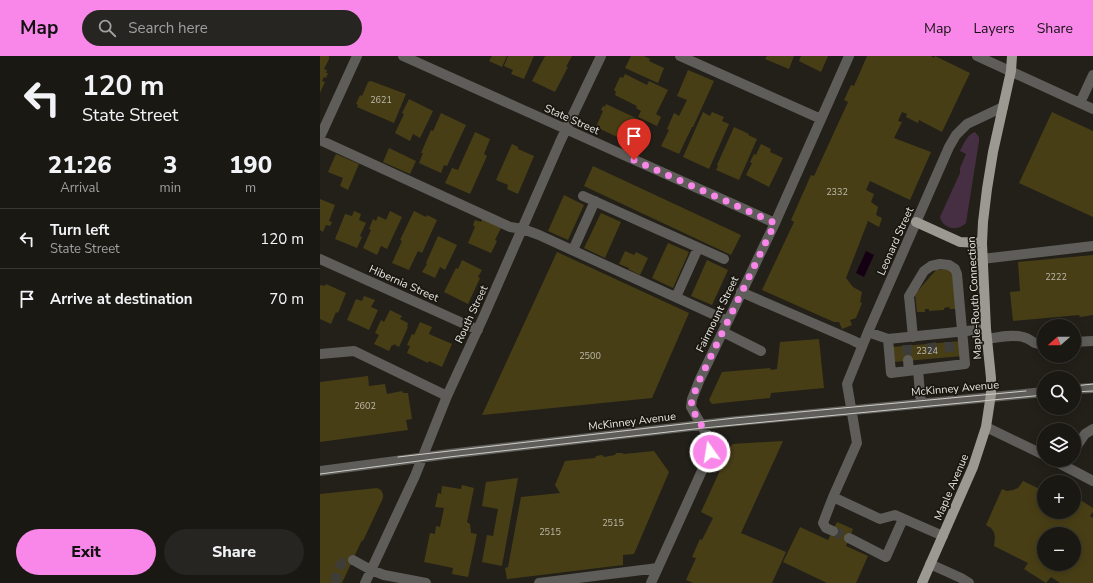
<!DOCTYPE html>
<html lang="en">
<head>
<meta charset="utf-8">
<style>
	:root { --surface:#1a1813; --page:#272521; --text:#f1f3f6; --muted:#9fa0a0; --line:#383733; --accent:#f987e9 }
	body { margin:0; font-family:"Nunito Sans",sans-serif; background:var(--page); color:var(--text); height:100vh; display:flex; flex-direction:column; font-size:15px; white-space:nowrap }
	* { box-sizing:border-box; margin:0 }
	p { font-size:13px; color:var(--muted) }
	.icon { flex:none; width:22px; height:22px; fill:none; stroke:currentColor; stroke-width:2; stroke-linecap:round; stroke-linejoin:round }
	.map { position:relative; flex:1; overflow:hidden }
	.side { display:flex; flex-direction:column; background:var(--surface); width:320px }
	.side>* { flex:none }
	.hud { background:#1a1813; color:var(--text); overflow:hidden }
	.needle { width:26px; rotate:249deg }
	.tools { position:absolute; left:717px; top:263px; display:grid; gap:8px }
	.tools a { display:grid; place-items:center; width:44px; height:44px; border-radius:50%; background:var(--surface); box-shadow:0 2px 10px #0003,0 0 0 1px var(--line); font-size:20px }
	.pin { position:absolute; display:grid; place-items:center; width:34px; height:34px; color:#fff; margin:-41px -17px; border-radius:50% 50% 50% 0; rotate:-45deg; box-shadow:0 0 4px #0007 }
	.pin .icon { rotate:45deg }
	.me { position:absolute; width:44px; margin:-22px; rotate:347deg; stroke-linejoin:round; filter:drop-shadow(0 0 3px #0008) }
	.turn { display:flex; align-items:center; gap:14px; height:84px; padding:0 16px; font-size:18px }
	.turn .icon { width:52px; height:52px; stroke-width:2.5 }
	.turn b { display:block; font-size:28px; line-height:34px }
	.eta { display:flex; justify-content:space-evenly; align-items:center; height:68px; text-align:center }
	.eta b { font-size:24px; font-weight:800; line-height:28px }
	.cta { display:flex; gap:8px; margin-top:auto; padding:8px 16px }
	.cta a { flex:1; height:46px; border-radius:24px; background:var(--accent); color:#111; font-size:16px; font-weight:800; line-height:46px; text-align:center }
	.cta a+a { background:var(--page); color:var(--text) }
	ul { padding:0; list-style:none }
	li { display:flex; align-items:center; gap:12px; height:60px; padding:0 16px; border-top:1px solid var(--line) }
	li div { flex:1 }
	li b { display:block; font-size:15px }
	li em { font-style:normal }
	header { display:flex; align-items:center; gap:24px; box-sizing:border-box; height:56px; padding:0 20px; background:var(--accent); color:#111 }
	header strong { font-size:19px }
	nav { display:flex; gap:22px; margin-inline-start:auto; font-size:14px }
	.search { width:280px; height:36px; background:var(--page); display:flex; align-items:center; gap:10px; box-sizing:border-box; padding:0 14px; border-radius:22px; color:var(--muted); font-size:15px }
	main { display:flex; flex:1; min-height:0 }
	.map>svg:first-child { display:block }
	.green { fill:#472f43 }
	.water { fill:#150013 }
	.building { fill:#483e16; fill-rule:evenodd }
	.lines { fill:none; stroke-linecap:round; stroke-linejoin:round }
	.minor-tunnel { stroke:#3f3d37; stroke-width:10; stroke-dasharray:10 5; stroke-linecap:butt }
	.minor { stroke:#5e5d59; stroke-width:10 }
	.major { stroke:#9b9992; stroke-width:10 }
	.tram { stroke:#cdccc6; stroke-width:1 }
	.route { stroke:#f987e9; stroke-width:7; stroke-dasharray:0 12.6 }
	.labels { text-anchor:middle; stroke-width:3.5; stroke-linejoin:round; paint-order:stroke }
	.number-label { font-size:9px; fill:#bebaad }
	.street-label { font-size:11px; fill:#e5e4df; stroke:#191710 }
</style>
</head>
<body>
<header>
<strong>Map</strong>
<div class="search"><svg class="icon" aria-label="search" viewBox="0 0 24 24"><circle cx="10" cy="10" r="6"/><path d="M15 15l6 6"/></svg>Search here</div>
<nav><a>Map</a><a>Layers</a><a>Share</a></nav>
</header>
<main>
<section class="side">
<div class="hud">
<div class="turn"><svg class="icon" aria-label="left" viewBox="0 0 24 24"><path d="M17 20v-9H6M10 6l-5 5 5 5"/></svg><div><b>120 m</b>State Street</div></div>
</div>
<div class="eta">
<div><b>21:26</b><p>Arrival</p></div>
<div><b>3</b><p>min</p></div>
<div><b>190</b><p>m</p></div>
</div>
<ul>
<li><svg class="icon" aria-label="left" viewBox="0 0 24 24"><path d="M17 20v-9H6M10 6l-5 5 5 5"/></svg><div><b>Turn left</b><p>State Street</p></div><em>120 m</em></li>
<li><svg class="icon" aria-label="arrive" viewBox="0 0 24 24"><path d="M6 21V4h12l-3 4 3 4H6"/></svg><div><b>Arrive at destination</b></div><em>70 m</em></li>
</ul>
<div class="cta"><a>Exit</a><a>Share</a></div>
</section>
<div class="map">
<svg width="773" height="527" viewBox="0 0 773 527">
	<rect width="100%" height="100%" fill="#222019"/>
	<path class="green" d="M655,76L659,81V85L646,167C637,176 623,173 620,161L640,117V112L646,98L640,95C644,87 647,79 655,76Z"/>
	<path class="water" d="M546,195L554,199L544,221L536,217Z"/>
	<path class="building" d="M0,0H9V3L4,13L7,14L6,17H8L6,22L4,21L2,25L5,26L0,37Z
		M172,0H187L182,11L169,5Z
		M188,0H214L204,23L191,18L193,14L184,10Z
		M225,0L226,1V0H252L246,11H248L235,36L212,25Z
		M311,0H324L330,3L329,5L344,12L338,27L305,12Z
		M447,0H474L469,13L445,3Z
		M481,0H508L501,16L479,5Z
		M547,0H611L614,2L615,0L650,17L622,76L599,64L598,67L586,61L587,58L582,56L578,65L582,66L574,82L611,96L590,144L550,125L546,134L554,138L551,146L558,151L556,159L562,162L559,171L548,165L526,222L533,231L542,236L540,246L542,247L536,262L530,264L532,269L522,273L519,266H514L442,234L474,166L471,164L491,119L494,120L528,46L524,44L531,29L534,30Z
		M368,14L394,25L373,71H372L359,98L341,90L349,74L347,73L354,57L359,60L367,44L357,40Z
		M305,18L327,29L329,25L348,34L336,58L341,61L337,70L318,61L321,55L316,52L317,50L295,39L296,36L294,34L300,21L303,22Z
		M51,25L86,38L74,67L37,51L38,49L36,48L40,39L42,40L48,26Z
		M89,43L113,55L100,82L93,78L90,85L75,77L84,58L82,57Z
		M286,48L318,63L308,86L276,71L283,55L281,54L283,50L285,51Z
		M383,56L390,60L392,56L404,61L402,65L409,68L389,113L363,101Z
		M732,56L773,75V161L699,127Z
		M121,57L146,69L127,110L124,109L121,117L99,107L103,97H101L111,74L113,75Z
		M414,71L429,78L428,79L437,83L419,124L396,114L398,110L397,109Z
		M155,76L170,83L164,98L167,100L150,138L125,127L132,112L138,114Z
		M192,88L198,91V93L214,100L198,138L187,133L188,129L176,124Z
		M441,88L451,93L450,96L463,102L449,131L426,119L432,107L430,106L434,98L436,99Z
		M69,92L96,105L90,118L63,106Z
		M16,98L39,108L28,134L20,130L23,122L8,116Z
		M273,110L421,179L411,199L264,130Z
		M244,139L264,149L248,184L228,175Z
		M0,143L15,149L9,165L12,166L10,170L6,169L3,176L0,174Z
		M34,155L41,158L39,164L46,167L40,180L42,181L37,192L15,183L25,158L32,160Z
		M70,155L82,161L67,193L61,190L57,199L43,192L51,174L49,173L53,163L56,165L58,160L66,164Z
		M94,155L106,161L107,159L117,164L102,197L98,195L89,214L72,207L82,185L80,184Z
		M281,157L301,166L285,202L264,192Z
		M162,163L181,172L175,184L177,185L171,197L148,187L155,171L153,169L155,164L161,166Z
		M118,180L137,189L125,214L120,211L115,222L102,216L107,208L106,207Z
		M348,187L369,196L353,232L332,222Z
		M305,195L314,199L316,196L328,202L320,219L308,213L309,212L299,208Z
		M237,196L369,257L332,342L162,359Z
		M773,199V259L760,261L759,259L693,265L690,236L700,235L698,206Z
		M142,204L162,214L158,221L160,222L148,248L124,236L136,212L138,213Z
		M387,204L408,214L392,249L371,240Z
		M629,213L634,218L636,253H630L629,251L624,252V254L609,255V253H605V256H597L595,238L616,214Z
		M6,228L26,237L18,257L16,256L11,268L0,263V230L1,229L5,230Z
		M44,240L55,244L51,251L58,254L49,274L27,264L36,243L42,245Z
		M70,254L82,260L80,263L88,267L87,271H88L79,291L74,288L73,290L72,289L69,295L54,288L59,279L55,277L61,264L64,266Z
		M100,266L112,271L109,278L132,288L122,311L109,305L108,307L87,297L90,290L87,289L92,278L94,279Z
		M499,283L504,332L451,337L450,342L392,348L389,344L402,316L450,312L451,314L457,313L460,286Z
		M641,285L643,300L574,306L572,291Z
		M48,320L49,330L65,328L67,338L82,335L83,337H88L92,363L86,364L88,374L0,386V326Z
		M463,385L421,477L466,496L452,527H373L366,524L376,502L372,501L380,483L382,484L393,462L381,456L412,388Z
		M334,395L349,416L314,498L303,499V509L187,523L185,512L188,511L201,441L240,437L235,429L245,405L275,402L276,400L282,399L284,401L295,399L296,397H302L304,398Z
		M198,422L182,510L162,506L167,479L173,480L178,453L162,450L166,426Z
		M703,425L724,435V456H754V440L773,452V456L770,460L773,462V527H740L731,521L726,527L704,513L708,507L674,490L675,482L674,476L671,472L666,469L682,433L687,435L693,434L698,432L701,428ZM724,478H754V508H724Z
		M142,429L154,432L147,466L150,468L151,477L157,478L148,521L132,518L133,512L104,506L110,477L115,478L116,470L120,471L124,452L115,451L118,437L121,438L122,430L141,433Z
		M57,432L61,434L63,438V442L43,485L42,484L22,527H0V438Z
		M517,466L533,473L526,490L548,500L536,527H507L463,506L480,471L508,484Z"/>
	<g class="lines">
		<path class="minor-tunnel" d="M629,286L630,301
			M611,287L613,302
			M587,289L588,304
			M513,475L529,482
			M17,527C14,516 20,504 33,504"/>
		<path class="minor" d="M83,0L455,167
			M360,0L501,63
			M657,0L773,53
			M760,47L773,19
			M0,81L37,0
			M0,84L190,171L203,173L219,179L408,265
			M263,140L404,203
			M253,194L275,145
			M0,203L158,274
			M662,203L773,190
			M421,236L532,284L542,289
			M356,241L378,192
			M403,276L441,295
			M548,276L568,283L666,273
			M568,283L571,317L645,308L637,218L635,213L629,209L620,208L611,210L604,215L589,240L593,281
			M667,283C678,281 692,278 703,281C713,283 711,289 724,288
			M754,286L773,285
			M0,298L34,295L127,340
			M588,304L589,315
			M598,314L601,348
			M754,333L773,332
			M666,371L724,399
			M754,394L765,378L773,373
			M733,404L773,425
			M0,415L129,398L407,366L724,336
			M513,475L506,472L503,467L513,441
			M623,480L575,459L560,463L513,441L537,387L527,328L548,276L629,91L636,79L647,68L683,51
			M529,482L566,501L583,463
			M33,504L51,514L64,519L106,527
			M610,508L641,522L649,527
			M45,527L95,420L127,340L163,262L240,86L281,0
			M219,527L338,512
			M331,527L390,397L391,386L371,351L372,343L380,323L455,167L529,0"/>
		<path class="major" d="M596,166L640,186L662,187
			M602,527L653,411L666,371L671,338V322L666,273L662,187L663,166L667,133L673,96L691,15L692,0"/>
		<path class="tram" d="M754,330L773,328
			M754,336L773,335
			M78,401L415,362L706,335
			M0,418L129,401L383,372L724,339"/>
	</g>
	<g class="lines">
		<path class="route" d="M314,104L455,167L380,323L372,343L371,351L391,386L390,396"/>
	</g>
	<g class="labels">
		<g class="number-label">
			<text x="61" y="47">2621</text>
			<text x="517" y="139">2332</text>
			<text x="736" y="224">2222</text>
			<text x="607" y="298">2324</text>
			<text x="270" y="303">2500</text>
			<text x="45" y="353">2602</text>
			<text x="293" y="470">2515</text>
			<text x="230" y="479">2515</text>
		</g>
		<g class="street-label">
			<text transform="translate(252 63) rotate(24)" y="4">State Street</text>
			<text transform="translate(575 185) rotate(-66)" y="4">Leonard Street</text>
			<text transform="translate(84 227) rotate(24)" y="4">Hibernia Street</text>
			<text transform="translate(654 242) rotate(-93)" y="4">Maple-Routh Connection</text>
			<text transform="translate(151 258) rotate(-65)" y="4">Routh Street</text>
			<text transform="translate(397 258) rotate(-64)" y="4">Fairmount Street</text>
			<text transform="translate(635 332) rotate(-5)" y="4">McKinney Avenue</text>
			<text transform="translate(312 365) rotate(-7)" y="4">McKinney Avenue</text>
			<text transform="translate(631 431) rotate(-67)" y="4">Maple Avenue</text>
		</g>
	</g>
</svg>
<div class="tools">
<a><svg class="needle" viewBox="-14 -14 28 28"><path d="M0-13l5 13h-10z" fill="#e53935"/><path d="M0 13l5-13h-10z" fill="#9fa0a0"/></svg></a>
<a><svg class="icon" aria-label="search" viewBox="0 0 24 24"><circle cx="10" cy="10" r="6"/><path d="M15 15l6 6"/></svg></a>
<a><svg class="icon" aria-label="layers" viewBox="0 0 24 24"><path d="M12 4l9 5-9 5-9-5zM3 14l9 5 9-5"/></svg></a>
<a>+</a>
<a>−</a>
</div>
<div class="pin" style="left:314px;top:104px;background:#d93025"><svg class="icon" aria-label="arrive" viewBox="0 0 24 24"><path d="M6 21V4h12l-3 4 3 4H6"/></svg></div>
<svg class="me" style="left:390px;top:396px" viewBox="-20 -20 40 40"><circle r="17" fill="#f987e9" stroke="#fff" stroke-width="3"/><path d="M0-11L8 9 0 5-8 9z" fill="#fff"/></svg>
</div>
</main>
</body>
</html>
